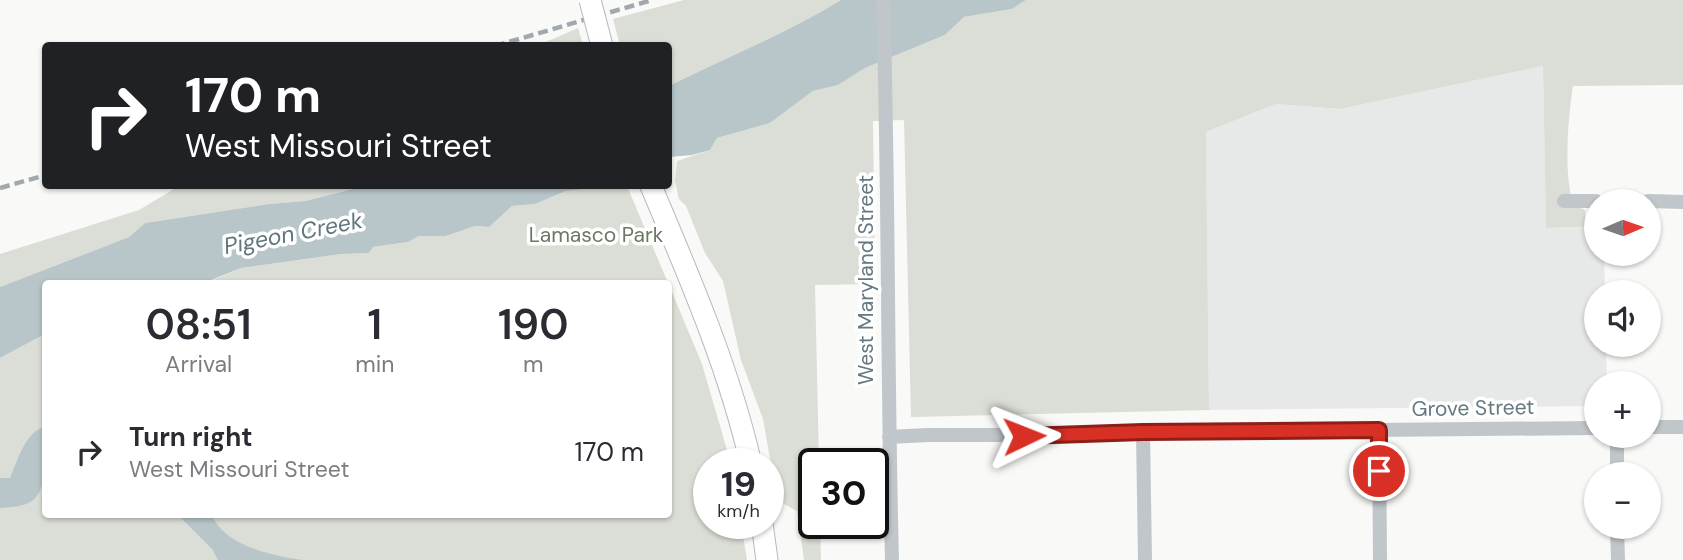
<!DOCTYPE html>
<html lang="en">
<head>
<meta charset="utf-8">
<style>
	:root { --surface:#fff; --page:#f2f2f3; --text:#2b2b33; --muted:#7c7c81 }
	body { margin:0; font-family:"DM Sans",sans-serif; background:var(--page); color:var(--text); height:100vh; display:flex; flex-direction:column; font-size:26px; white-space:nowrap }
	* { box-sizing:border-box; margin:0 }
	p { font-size:23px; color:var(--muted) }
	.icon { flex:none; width:38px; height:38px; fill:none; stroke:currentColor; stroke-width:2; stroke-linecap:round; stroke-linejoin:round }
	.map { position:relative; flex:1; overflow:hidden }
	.sheet { position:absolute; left:42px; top:280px; width:630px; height:238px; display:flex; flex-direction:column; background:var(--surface); border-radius:7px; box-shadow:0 2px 5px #0004 }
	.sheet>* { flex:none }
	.hud { position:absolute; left:42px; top:42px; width:630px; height:147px; border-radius:7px; box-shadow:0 2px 5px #0004; background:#202124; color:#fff; overflow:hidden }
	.needle { width:46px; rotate:88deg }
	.controls { position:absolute; left:1584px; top:189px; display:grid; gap:14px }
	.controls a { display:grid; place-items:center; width:77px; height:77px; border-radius:50%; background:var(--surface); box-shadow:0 2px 5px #0004; font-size:35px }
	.speed { position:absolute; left:693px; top:448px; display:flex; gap:14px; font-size:35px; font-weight:700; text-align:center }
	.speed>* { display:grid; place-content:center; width:91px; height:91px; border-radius:50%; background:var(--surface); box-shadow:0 2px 5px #0004; line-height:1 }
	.speed small { font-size:18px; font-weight:400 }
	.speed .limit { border:4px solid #111; border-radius:10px; background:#fff; color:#111 }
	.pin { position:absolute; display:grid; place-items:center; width:60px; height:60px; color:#fff; margin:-30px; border:4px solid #fff; border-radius:50%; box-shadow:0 2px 7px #0007 }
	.me { position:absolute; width:77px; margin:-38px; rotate:88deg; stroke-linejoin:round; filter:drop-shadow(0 0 5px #0008) }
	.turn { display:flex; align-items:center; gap:24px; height:147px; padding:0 28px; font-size:32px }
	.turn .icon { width:91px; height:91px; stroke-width:2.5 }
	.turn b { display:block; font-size:49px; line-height:60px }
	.eta { display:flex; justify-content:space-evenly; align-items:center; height:119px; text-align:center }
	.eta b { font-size:42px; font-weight:600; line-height:49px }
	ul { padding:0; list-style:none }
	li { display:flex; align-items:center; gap:21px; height:105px; padding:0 28px }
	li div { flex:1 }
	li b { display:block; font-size:26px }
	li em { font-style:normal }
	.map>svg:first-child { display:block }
	.built { fill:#e7e9e8 }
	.green { fill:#daded6 }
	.water { fill:#b8c6c9 }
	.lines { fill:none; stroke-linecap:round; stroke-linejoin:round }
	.secondary-casing { stroke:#b3babd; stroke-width:23 }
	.minor { stroke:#c0c6c9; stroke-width:14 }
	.secondary { stroke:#fff; stroke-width:21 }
	.rail { stroke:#a0a9ad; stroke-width:4.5; stroke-dasharray:10 5; stroke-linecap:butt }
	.secondary-bridge-casing { stroke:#b3babd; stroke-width:23; stroke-linecap:butt }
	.secondary-bridge { stroke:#fff; stroke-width:21 }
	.route-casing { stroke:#8d1f18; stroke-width:18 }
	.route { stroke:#d93025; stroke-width:12 }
	.labels { text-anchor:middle; stroke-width:7; stroke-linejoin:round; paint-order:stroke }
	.park-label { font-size:21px; fill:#6a7964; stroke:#fff }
	.street-label { font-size:21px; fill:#657881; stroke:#fff }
	.water-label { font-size:23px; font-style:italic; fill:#60767b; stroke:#fff }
</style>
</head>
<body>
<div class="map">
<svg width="1683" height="560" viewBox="0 0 1683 560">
	<rect width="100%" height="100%" fill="#f9f9f7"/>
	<path class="built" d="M1543,66L1546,228L1596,227V254H1604L1605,292H1596V345H1606L1607,383H1596V406L1209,410L1206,132L1276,104L1340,109Z"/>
	<path class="green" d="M684,0H841C786,34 726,57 669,86L668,46L620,45L613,19Z
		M1026,0H1683V85L1573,86C1568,115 1563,179 1574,205L1585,210V227L1546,228L1543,66L1340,109L1276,104L1206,132L1209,410L911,417L904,120L873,121L875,284L815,285L819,464H814V523H820L821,560H804L797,511L784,504L775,487L763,419L741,360L723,281L705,253L686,206L679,199L675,181L677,161L710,150L717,138L770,123L813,91L838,85L865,68L945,35L964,17L1012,9Z
		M578,28L583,45H539Z
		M179,186H365L305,201L269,204L145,223L129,237L0,287V254L139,210Z
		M599,186H627L668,283L204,284L241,268L341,254L369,253L373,247L408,242L419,236H446L475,226L488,227L512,206L535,204L566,191L584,189Z
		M669,285L702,364L731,464H709V523H741L747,560H0V358L45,334L46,514H668Z"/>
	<path class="water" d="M841,0H1026L1012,9L964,17L945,35L865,68L838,85L813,91L770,123L717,138L710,150L692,155L669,157V86C726,57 786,34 841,0Z
		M365,186H599L584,189L566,191L535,204L512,206L489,227L475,226L446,236H419L408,242L373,247L369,253L341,254L241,268L204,283L185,280L172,284H46L45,334L0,358V287L129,237L145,223L269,204L305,201Z
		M45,427C46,445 49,490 32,501C23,507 11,507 0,508V478H10C17,462 26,430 45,427Z
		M178,515H212C224,546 274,556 303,560H218L213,550Z"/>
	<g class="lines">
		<g class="secondary-casing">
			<path id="secondary" d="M651,186C689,276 729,368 751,464
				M762,523L767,560"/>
		</g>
		<path class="minor" d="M883,0C889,187 887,373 892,560
			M1564,201H1596
			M1648,201L1683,202
			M1648,427H1683
			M1379,430L1380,560
			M1143,432L1145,560
			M1617,436V474
			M889,437L928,435H1024L1143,432L1596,428
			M1617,527L1618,560"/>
		<use href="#secondary" class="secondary"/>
		<path class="rail" d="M495,46L652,0
			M0,188L46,175"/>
		<g class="secondary-bridge-casing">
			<path id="secondary-bridge" d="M590,0L602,46"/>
		</g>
		<use href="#secondary-bridge" class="secondary-bridge"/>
	</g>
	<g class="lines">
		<g class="route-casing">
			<path id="route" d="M1024,436L1143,432L1379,430V471"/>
		</g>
		<use href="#route" class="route"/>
	</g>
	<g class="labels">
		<g class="park-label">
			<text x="596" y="242">Lamasco Park</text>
		</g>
		<g class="street-label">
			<text transform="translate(866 280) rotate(-90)" y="7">West Maryland Street</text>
			<text transform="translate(1473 408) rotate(-1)" y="7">Grove Street</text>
		</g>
		<g class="water-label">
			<text transform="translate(293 233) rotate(-11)" y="8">Pigeon Creek</text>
		</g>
	</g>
</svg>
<div class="controls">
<a><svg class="needle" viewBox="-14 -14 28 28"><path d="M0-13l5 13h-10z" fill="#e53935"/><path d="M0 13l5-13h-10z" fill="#7c7c81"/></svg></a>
<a><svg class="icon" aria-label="sound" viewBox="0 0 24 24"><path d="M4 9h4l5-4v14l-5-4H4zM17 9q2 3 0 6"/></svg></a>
<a>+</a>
<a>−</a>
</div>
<div class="speed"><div>19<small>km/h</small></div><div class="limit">30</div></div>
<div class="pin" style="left:1379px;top:471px;background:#d93025"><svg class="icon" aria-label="arrive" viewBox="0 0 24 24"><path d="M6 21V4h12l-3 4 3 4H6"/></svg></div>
<svg class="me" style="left:1024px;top:436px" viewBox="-20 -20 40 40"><path d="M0-17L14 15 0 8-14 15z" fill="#d93025" stroke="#fff" stroke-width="4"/></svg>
<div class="hud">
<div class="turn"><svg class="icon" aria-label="right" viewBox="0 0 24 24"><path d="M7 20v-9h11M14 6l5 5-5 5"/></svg><div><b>170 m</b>West Missouri Street</div></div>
</div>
<section class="sheet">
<div class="eta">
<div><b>08:51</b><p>Arrival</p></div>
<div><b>1</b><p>min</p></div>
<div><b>190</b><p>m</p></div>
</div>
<ul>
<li><svg class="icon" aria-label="right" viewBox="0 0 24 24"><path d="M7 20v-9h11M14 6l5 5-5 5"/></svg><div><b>Turn right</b><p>West Missouri Street</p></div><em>170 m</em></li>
</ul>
</section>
</div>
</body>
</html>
